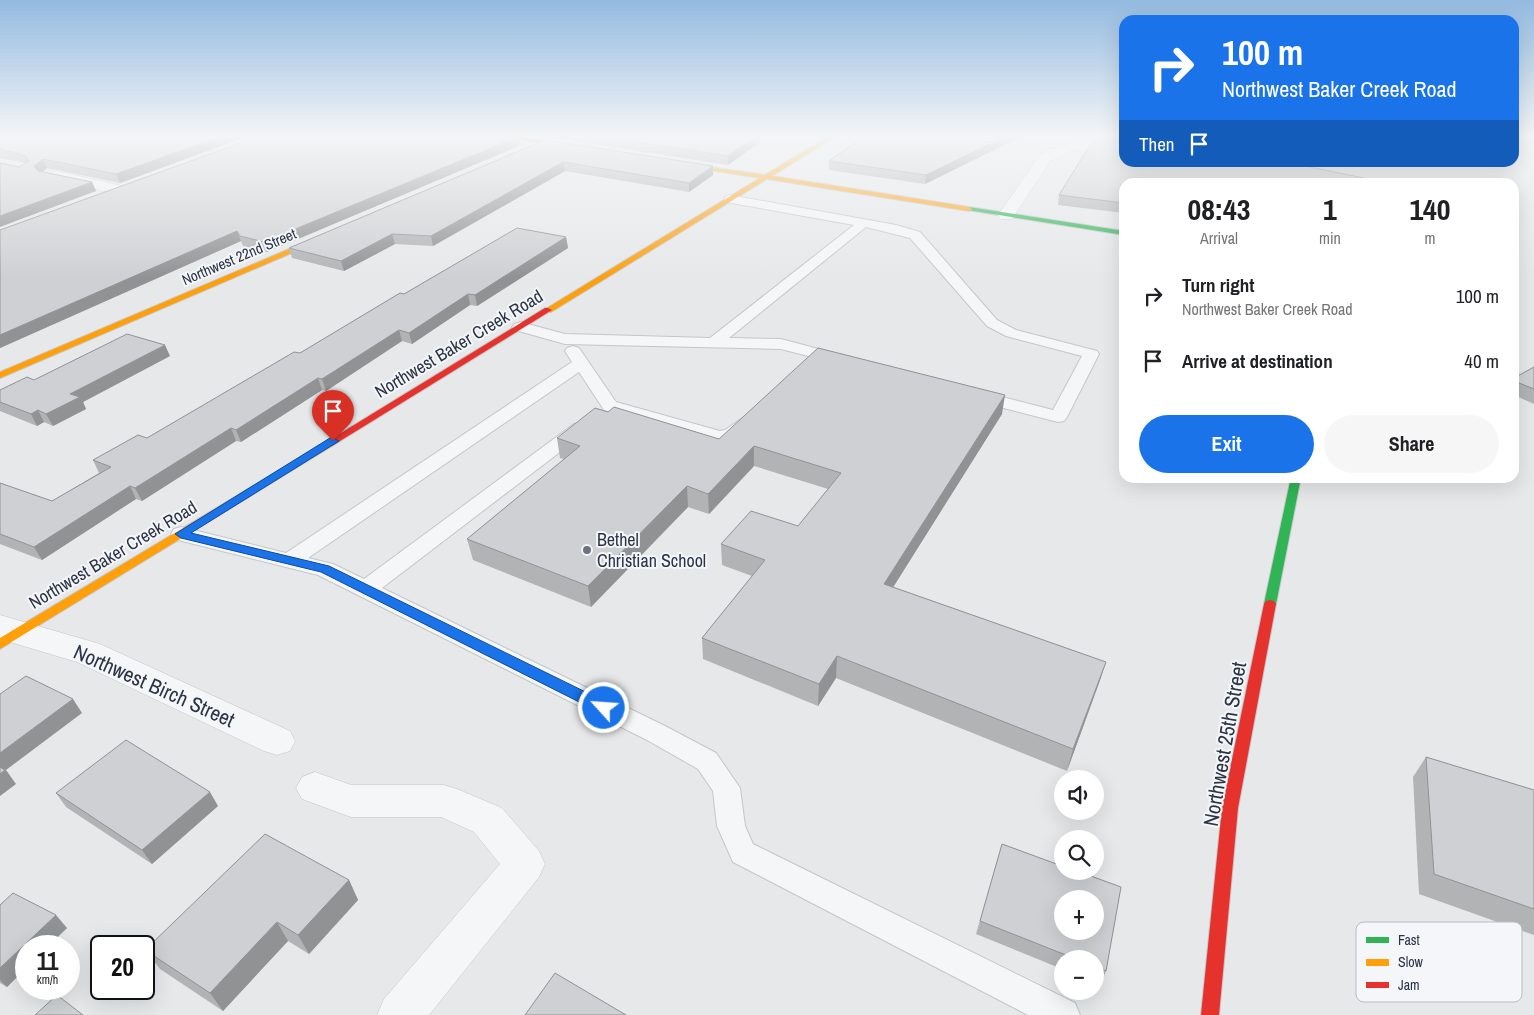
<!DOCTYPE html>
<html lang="en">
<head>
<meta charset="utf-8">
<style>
	:root { --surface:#fff; --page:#f6f6f6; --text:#202124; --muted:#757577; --accent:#1a73e8 }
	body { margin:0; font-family:"Archivo Narrow",sans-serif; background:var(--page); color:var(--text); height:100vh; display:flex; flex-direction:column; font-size:19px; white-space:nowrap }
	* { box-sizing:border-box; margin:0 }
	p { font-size:16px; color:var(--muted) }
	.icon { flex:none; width:28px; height:28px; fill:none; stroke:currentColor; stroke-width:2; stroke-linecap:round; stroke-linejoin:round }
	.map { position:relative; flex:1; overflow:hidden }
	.sheet { position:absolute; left:1119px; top:178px; width:400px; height:305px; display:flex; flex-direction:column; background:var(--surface); border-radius:15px; box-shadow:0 5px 20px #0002 }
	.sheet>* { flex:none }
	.banner { position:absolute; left:1119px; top:15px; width:400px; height:152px; border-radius:15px; box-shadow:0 5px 20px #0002; background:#1a73e8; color:#fff; overflow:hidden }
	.fabs { position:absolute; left:1054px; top:770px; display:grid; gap:10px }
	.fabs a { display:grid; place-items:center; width:50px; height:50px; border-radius:50%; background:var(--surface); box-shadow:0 5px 20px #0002; font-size:25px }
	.speed { position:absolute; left:15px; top:935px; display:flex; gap:10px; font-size:25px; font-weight:700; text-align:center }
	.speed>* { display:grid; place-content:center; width:65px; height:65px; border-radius:50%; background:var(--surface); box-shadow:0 5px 20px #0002; line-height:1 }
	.speed small { font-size:12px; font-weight:400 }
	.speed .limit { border:2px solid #111; border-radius:8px; background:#fff; color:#111 }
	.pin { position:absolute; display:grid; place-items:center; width:42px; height:42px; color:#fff; margin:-51px -21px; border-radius:50% 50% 50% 0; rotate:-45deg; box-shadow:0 0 5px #0007 }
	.pin .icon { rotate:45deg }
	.me { position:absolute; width:55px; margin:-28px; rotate:296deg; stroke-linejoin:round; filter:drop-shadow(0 0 4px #0008) }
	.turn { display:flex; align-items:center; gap:18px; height:105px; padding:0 20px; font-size:22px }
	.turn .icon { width:65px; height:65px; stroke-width:2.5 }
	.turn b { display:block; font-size:35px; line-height:42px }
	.then { display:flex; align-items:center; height:48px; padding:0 20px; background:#0003; gap:10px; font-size:19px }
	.eta { display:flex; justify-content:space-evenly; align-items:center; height:85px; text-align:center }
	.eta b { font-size:30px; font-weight:700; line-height:35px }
	.button { display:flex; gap:10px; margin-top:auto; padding:10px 20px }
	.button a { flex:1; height:58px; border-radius:30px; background:var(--accent); color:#fff; font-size:20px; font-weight:700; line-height:58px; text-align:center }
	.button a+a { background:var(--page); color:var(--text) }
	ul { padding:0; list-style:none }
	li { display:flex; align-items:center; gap:15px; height:65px; padding:0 20px }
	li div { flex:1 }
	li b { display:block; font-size:19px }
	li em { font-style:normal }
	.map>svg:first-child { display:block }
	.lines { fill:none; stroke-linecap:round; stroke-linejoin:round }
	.lane-casing { stroke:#c4c6c8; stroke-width:2 }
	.street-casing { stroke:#c4c6c8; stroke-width:1 }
	.fast-casing { stroke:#c4c6c8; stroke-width:2 }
	.slow-casing { stroke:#c4c6c8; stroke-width:2 }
	.jam-casing { stroke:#c4c6c8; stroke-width:2 }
	.lane { fill:#f5f6f7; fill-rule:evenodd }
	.street { fill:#f5f6f7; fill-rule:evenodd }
	.fast { fill:#30b455; fill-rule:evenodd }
	.slow { fill:#ff9f0a; fill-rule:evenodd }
	.jam { fill:#e5322d; fill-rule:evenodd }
	.wall { fill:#b1b3b5; fill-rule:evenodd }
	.shaded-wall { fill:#909294 }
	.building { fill:#ced0d3; stroke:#909294; fill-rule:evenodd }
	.route { fill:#1a73e8; stroke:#114b97 }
	.poi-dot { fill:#6c737f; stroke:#f4f6f9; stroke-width:2 }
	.labels { text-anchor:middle; stroke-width:4; stroke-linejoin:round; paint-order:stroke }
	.far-street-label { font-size:15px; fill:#2b3445; stroke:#f4f6f9 }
	.street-label { font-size:18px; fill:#2b3445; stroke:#f4f6f9 }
	.poi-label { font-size:18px; fill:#2b3445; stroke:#f4f6f9; text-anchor:start }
	.near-street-label { font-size:21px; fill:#2b3445; stroke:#f4f6f9 }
	.key { fill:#f4f6f9; stroke:#b8bcc3; stroke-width:1 }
	.key-label { font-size:14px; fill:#2b3445 }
</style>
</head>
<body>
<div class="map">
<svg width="1534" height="1015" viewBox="0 0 1534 1015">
	<rect width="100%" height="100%" fill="#e6e8ea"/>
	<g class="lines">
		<g class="lane-casing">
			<path id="lane" d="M730,195L896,225L920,232L997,320L1016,330L1097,351L1099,354L1067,417L1064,421L1058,422L973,400L970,396L973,392L979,391L1053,410L1082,356L1006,336L987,326L910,238L866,227L729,338L781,339L845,356L847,359L845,362L839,364L781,349L565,344L515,330L512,327L515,324L520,322L565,334L710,338L854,225L726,202L724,199L726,196Z
				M573,346L579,348L616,402L720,431L725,430L741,419L747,418L753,419L756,423L737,438L720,441L604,410L579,372L308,558L333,564L364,579L574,424L580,423L586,424L589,428L586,432L382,588L665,726L716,753L740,788L745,826L753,844L1075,1003L1080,1015H1028L733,862L717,826L713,791L698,769L647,740L318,575L174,539L171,534L174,529L181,527L286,553L572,362L565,351L567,348Z"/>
		</g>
		<g class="street-casing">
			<path id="street" d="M1124,137V145L1071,151L1050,161L1012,219H1000L998,215L1040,155L1068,143Z
				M56,171L127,187L129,190L127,193L121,195L51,179L48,176L51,173Z
				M0,615L100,644L290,731L295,741L290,751L277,755L264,751L77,662L0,639Z
				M315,772L351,785H444L457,789L502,808L539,851L545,864L539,877L429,1015H377L384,999L500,864L474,832L441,817H351L302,799L296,788L302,777Z"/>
		</g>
		<g class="fast-casing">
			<path id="fast" d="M969,207L1124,231V235L967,210V208Z
				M1295,479L1300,482L1276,604L1274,607H1266L1264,604L1290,482Z"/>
		</g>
		<g class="slow-casing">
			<path id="slow" d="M829,136H836L772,176L969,207L972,209L969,211L767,179L551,312H548L544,310L760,178L676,165L673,163L674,162L765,175Z
				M322,235L329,237L0,378V372Z
				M328,441L333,444L332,446L0,649V638Z"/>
		</g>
		<g class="jam-casing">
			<path id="jam" d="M501,136H515L582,148L579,150Z
				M545,308H548L552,310L332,446H324L323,444Z
				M1270,600L1274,601L1276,604L1238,808L1219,1015H1201L1222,808L1264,604L1266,601Z"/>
		</g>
		<use href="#lane" class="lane"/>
		<use href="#street" class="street"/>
		<use href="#fast" class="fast"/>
		<use href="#slow" class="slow"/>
		<use href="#jam" class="jam"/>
	</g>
	<path class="wall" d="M0,136H248L120,183L47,168L43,172L92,182L96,191L19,167L26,163L0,158Z
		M520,136L521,145L267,252L243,246L241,241L0,348V230Z
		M542,136H760V142L728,165Z
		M865,136H1022L925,184L829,170V161Z
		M545,140L713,175L689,192L565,171L433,246L395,244L344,271L292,258L289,248Z
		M1124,182V213L1058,205L1059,195Z
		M566,237L568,248L477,306L470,305L412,344L402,341L326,391L322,390L241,442L236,441L142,501L136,499L42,560L0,544V483L52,501L99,473L93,460L147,438L300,353L404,294Z
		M170,356L83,402L86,409L53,426L44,422L37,426L0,411V390L34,380Z
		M1534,367V404L1514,395V378Z
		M608,412L719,439L1002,414L893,587L1106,662L1099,683L1067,771L836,678L818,706L703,659L702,638L752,576L722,565L721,544L798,526L828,489L754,466L709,514L688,507L591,607L473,560L467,539L564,459L560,458L557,438Z
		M1426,757L1534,790V935L1419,894L1413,777Z
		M56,793L218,806L152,864L66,807Z
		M1002,844L1062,866V871H1077L1121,887L1106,971L1101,984L1095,981V959H1062V969L976,934ZM1062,899H1095V931H1062Z
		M349,880L358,900L309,954L288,941L223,1011L160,969L145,950Z
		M0,905L67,928L7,987L0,983Z"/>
	<path class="shaded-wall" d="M222,136H248L120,183L116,174Z
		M520,136L521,145L267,252L264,242Z
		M756,136H760V142L728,165V156Z
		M1006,136H1022L925,184L926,175Z
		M1099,136H1116L1098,138Z
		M43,159L47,168L38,175L34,166Z
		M563,162L565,171L433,246L431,236Z
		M713,166V175L689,192V183Z
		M92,182L96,191L0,227V216Z
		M237,231L241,241L0,348V335Z
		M392,234L395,244L344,271L341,261Z
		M566,237L568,248L477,306L475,295Z
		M468,294L470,305L412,344L409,333Z
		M399,330L402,341L326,391L322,379Z
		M165,345L170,356L83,402L86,409L53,426L46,414L70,394Z
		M318,378L322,390L241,442L236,430Z
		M1005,395L1002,414L882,605L884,584Z
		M38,410L44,422L37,426L31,414Z
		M231,428L236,441L142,501L135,488Z
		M754,446V466L709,514L708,494Z
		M130,486L136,499L42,560L34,547Z
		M687,486L688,507L591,607L588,586Z
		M837,656L836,678L818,706L819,684Z
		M1106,662L1099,683L1067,771L1073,749Z
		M73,699L82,713L6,770L16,784L0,796V753Z
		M210,792L218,806L152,864L142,850Z
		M349,880L358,900L309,954L298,935Z
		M56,915L67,928L48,946H26V968L7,987L0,980V968Z
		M277,922L288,941L223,1011L210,993Z"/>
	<path class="building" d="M0,136H222L116,174L43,159L34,166L38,171L92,182L0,216V163L19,167L29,161L26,156L0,149Z
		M260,136H520L264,242L240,236L237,231L0,335V230Z
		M598,136H756L728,156Z
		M865,136H1006L926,175L829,161Z
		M1124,138V162H1285L1364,178L1365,182H1124V203L1059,195L1092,142Z
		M545,140L713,166L689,183L563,162L431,236L392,234L341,261L289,248Z
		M517,228L566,237L475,295L468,294L409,333L399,330L322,379L318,378L236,430L231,428L135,488L130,486L34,547L0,534V483L52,501L111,467L93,460L138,435L147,438L294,352L300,353L400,293L404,294Z
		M127,334L165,345L70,394L80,397L46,414L38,410L31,414L0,402V390L27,377L34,380Z
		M818,348L1005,395L884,584L1106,662L1073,749L837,656L819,684L702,638L765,560L721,544L751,511L798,526L841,473L754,446L708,494L687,486L588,586L467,539L580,446L557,438L595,408L608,412L614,407L719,439Z
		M1534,367V389L1514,381V378Z
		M26,676L73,699L0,753V694Z
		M126,740L210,792L142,850L56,793Z
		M1426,757L1534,790V909L1434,874Z
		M0,767L5,770L0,774Z
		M265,834L349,880L298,935L277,922L210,993L145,950Z
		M1002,844L1062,866V871H1077L1121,887L1106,971L1095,966V959H1076L980,921ZM1062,899H1095V931H1062Z
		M13,893L56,915L0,968V905Z
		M555,973L626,1015H525Z
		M57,995L83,1015H35Z"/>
	<linearGradient id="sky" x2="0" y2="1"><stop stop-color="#93bae0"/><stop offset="0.49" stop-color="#f4f5f6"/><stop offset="1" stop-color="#f4f5f6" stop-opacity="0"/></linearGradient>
	<rect width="1534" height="278" fill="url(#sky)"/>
	<path class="route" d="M330,438H333L339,441L191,533L329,566L610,704L612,708L610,712L604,713L599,712L321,572L181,538L175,534Z"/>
	<circle class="poi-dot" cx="587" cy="550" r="5"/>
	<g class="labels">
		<g class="far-street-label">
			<text transform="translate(239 257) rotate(-23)" y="5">Northwest 22nd Street</text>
		</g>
		<g class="street-label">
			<text transform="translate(459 344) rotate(-31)" y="6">Northwest Baker Creek Road</text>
			<text transform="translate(113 555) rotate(-31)" y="6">Northwest Baker Creek Road</text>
		</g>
		<g class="poi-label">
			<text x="597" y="546">Bethel<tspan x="597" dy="21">Christian School</tspan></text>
		</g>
		<g class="near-street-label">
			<text transform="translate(154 686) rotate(24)" y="7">Northwest Birch Street</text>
			<text transform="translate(1225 744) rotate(-80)" y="7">Northwest 25th Street</text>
		</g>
	</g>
	<rect x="1356" y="922" width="166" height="80" rx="8" class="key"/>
	<rect x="1366" y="937" width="23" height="6" fill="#30b455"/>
	<rect x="1366" y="959" width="23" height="7" fill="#ff9f0a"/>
	<rect x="1366" y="982" width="23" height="6" fill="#e5322d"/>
	<g class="key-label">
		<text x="1398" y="945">Fast</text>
		<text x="1398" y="967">Slow</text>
		<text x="1398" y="990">Jam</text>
	</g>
</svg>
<div class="fabs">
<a><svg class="icon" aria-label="sound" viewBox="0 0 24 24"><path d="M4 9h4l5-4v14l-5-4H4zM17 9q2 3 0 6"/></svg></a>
<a><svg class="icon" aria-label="search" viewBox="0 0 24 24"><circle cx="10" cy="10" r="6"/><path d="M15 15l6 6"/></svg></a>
<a>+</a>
<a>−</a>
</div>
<div class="speed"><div>11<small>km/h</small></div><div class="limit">20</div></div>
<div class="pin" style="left:333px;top:441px;background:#d93025"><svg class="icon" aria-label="arrive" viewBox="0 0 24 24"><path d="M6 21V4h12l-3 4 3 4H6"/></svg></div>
<svg class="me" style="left:604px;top:708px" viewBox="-20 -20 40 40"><circle r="17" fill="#1a73e8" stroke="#fff" stroke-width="3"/><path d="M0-11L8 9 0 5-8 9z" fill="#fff"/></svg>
<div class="banner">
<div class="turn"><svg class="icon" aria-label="right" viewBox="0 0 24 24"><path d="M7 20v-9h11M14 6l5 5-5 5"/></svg><div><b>100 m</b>Northwest Baker Creek Road</div></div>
<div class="then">Then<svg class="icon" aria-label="arrive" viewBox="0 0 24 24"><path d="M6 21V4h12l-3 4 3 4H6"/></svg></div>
</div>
<section class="sheet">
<div class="eta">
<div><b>08:43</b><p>Arrival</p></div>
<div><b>1</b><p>min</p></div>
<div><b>140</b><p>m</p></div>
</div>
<ul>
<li><svg class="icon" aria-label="right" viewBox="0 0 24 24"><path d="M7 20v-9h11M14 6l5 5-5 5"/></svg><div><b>Turn right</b><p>Northwest Baker Creek Road</p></div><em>100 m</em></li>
<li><svg class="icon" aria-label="arrive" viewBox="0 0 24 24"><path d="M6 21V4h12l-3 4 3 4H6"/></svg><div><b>Arrive at destination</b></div><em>40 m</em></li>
</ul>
<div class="button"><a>Exit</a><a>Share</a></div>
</section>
</div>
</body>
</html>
